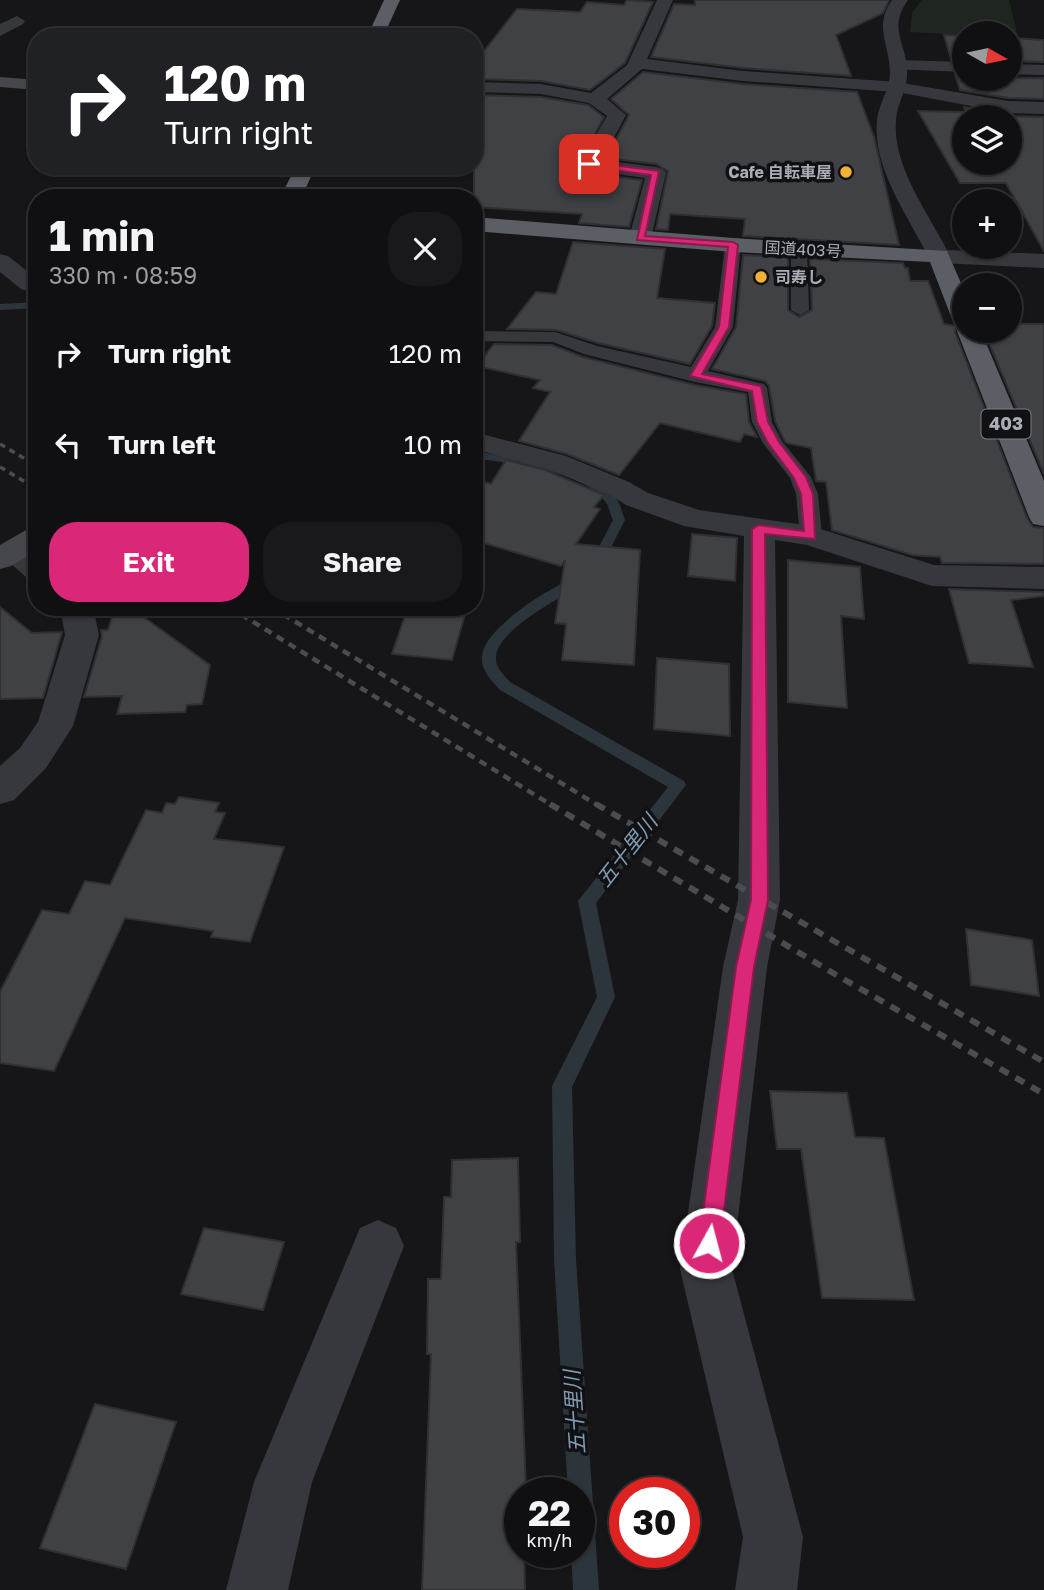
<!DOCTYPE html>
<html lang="en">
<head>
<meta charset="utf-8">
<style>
	:root { --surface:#101012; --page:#19191b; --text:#f1f3f6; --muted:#9c9d9f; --line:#303032; --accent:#db2777 }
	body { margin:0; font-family:"Golos Text","Noto Sans JP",sans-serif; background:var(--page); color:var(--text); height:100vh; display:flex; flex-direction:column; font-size:26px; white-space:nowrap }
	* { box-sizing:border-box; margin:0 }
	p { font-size:23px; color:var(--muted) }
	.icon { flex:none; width:38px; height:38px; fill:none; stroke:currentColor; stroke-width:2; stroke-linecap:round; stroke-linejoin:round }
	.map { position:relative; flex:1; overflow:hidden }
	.side { position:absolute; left:28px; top:189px; width:455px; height:427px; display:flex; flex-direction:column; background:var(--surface); border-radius:28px; box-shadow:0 2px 5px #0004,0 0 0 2px var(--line) }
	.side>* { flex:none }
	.hud { position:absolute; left:28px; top:28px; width:455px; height:147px; border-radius:28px; box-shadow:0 2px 5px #0004,0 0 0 2px var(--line); background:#202124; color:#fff; overflow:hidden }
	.needle { width:46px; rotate:99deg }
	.fabs { position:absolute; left:952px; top:21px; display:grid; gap:14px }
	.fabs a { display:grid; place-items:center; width:70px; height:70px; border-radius:50%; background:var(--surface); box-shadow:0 2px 5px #0004,0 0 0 2px var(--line); font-size:35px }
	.speed { position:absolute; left:504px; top:1477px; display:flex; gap:14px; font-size:35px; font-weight:700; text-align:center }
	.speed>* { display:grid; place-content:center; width:91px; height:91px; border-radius:50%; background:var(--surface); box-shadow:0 2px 5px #0004,0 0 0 2px var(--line); line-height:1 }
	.speed small { font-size:18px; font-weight:400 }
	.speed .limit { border:10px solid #d22; background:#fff; color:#111 }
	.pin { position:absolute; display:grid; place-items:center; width:60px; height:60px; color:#fff; margin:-30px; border-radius:14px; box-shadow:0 4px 10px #0006 }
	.me { position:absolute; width:77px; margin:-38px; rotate:7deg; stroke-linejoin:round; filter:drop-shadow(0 0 5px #0008) }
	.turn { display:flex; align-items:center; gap:24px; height:147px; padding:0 21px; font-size:32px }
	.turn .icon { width:91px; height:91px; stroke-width:2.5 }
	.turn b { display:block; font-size:49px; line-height:60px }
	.round { display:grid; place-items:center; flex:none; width:74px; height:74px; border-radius:28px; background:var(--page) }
	.overview { display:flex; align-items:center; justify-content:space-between; height:119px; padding:0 21px }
	h1 { font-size:42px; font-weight:700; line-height:52px }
	.button { display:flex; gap:14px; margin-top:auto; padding:14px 21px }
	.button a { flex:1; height:80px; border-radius:28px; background:var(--accent); color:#fff; font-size:28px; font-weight:700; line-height:80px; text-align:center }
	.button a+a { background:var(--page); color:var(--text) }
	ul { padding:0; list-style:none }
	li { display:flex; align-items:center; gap:21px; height:91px; padding:0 21px }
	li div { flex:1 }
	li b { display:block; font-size:26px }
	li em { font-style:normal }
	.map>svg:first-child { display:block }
	.green { fill:#1e261f }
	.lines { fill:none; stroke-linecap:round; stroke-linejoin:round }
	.stream { fill:#2c353c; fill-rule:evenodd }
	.building { fill:#404145; stroke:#303034; stroke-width:2; fill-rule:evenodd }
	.service { fill:#37383d; fill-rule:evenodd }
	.minor { fill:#37383d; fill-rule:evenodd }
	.tertiary { fill:#37383d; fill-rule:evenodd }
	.secondary { fill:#45474d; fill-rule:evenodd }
	.trunk { fill:#5b5e65; fill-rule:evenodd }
	.rail-far2 { stroke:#4a4c52; stroke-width:3.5; stroke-dasharray:6 5; stroke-linecap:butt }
	.rail-far1 { stroke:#4a4c52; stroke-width:4.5; stroke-dasharray:8 6; stroke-linecap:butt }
	.rail { stroke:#4a4c52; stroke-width:6; stroke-dasharray:10 8; stroke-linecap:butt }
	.route { fill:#db2777; stroke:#8e194d; stroke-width:2 }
	.poi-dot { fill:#f2b134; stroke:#111113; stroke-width:2.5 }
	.labels { text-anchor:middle; stroke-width:7; stroke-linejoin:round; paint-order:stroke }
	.far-poi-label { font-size:16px; font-weight:bold; fill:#a8adb8; stroke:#111113; text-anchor:end }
	.far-street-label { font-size:16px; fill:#a8adb8; stroke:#111113 }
	.shield { fill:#111113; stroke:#7b7e86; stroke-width:2 }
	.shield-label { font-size:18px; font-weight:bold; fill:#a8adb8 }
	.water-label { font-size:21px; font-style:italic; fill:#7f9bb3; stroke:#111113 }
</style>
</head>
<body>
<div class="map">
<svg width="1044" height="1590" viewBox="0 0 1044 1590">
	<rect width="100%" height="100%" fill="#161618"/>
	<path class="green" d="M922,0H1009L1018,37H1010V33L964,35L910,32L912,13Z"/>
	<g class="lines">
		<path class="stream" d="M37,302V308L0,310V304Z
			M474,451C514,458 586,463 614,495C620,502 622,512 625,520L601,567L596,568L590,564L613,520C610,514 609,505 604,500C579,469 511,464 474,458Z
			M578,577L583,578V584C562,597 494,631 496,659C496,668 504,675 510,682L684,781L686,785L596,903L615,997L572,1087L576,1259L599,1590H573L571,1552H579V1493H568L554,1259L552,1086L597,997L578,901L668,787L500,690C492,681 480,669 482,656C484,628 552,585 578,577Z"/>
	</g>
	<path class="building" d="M627,0L653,2L625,63L590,90L541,81L474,79V64L517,9L580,12L587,2L624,5Z
		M695,0H889L883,13L836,35L851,76L743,68L651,57L674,4L695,5Z
		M944,35L964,36V59H951Z
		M1010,38L1044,40V62L1010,61Z
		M643,72L743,84L857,92L874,137L899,245L743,236L745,219L670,214L668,230L656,229L668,171L656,164L606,158L629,115L611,99Z
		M955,74H964V79L1044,78V99L1008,98L960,90Z
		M474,95L541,97L588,105L604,117L577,166L588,173L642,180L629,227L579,223L582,214L474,207Z
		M964,107L1008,116L1044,117V251L1006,183H960L918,111L966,112ZM964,117H1010V163H964Z
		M573,242L665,249L657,298L715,303L712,326L690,364L598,343L556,330L507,329L536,292L556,294Z
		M743,255L788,257V310L799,317L812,310L810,259L903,263L905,268H908L910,281H928L944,324L957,326L955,332L1027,518L1033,527L1044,528V564L942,563L940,557L912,555L832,530L826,482L816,481L811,448L787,443L784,440L775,421L769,386L765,381L712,369L736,327Z
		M1010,324H1044V474L984,331H1010Z
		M494,344L552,345L583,357L695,385L746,394L749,422L757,437L744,434L740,442L660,423L619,475L567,454L519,441L550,392L533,388L540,380L477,366Z
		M506,460L545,470L604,495L594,507L600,509L576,544L640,550L634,665L562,660L566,624L555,623L565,560L561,566L474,540V479L491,484Z
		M692,534L737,538L735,581L688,576Z
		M788,560L860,567L864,619L841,616L847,708L788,702Z
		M949,589L1044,592V596L1011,600L1033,667L969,663Z
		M0,607L32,633L62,632L43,698L0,699Z
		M408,607H467L452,660L392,654Z
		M138,613L210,665L202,704L187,705L185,712L117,714L122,696L84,697L102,636L101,630H108L113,614Z
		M657,658L729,664L730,736L654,729Z
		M179,797L219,803L215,812L225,813L214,839L284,847L250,942L211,937L213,931L125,918L54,1071L0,1063V992L42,910L69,914L85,881L110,885L146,810L162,813L166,803L175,804Z
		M966,929L1032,940L1039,996L971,985Z
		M770,1091L847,1093L855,1137L884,1138L914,1300L822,1298L801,1149H777Z
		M518,1158L520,1242H516L526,1490L520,1493V1552H524L525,1590H422L431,1354H427L428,1279H441L444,1197H451L452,1160Z
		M204,1228L284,1242L263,1310L181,1294Z
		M95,1404L176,1422L126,1569L40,1548Z"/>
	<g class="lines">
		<path class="service" d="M733,240L741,245L733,327L708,371L764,384L767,388L772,422L782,441L811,477L818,494L822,536L819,541H803L800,536L796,494L790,478L763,443L752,422L748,392L695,382L584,354L553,342L474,341V331L555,332L597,346L691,367L715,327L725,245Z
			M799,244L807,249L809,310L800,315L791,310V249Z"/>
		<path class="minor" d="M657,0H673L647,59L743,71L897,82L1008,101L1044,102V114L1008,113L897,92L743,81L642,69L607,99L626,115L602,160L656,167L663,169L666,173L651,238L648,243H632L629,238L645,178L589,170L582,168L579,164L607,116L589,103L541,94L474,92V82L541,84L591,93L627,65Z
			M17,16L25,21L23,24L0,36V24Z
			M898,60L964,62V72L892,69L889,65Z
			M1010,64L1044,65V75L1010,74Z
			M0,254L8,256L37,279V294L21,289L0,272Z
			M474,432L566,456L629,482L648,493L699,510L811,526L934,565L1044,567V589L932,586L807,545L775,540L780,900L767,967L732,1269L803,1537L797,1590H735L743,1537L680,1269L723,967L738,900L744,536L684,526L626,505L609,494L546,468L474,449Z
			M14,541L25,544L37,553V580L26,577L0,554L3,544Z
			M60,607H93L99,635L73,726L46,768L14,800L0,804V766L20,748L38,722L65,635Z
			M378,1220L396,1228L404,1246L312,1482L288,1590H226L254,1482L360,1228Z"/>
		<path class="tertiary" d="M892,0H908C887,29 907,43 907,72C908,89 897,103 896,120C892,165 927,211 947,250L1044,254V268L939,263L931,261L928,256C908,216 872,167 877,120C879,103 890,89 890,73C890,45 873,26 892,0Z"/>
		<path class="secondary" d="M0,77L37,80V90L0,87Z
			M37,527V551L11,566L0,569V545L26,530Z"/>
		<path class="trunk" d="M384,0H400L383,37H367Z
			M296,166H316L301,198H280Z
			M474,217L733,238L947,251L964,290V331H981L1044,481V526L1033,524L1029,517L957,331L961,326L952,319L930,262L733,252L474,231Z"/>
		<path class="rail-far2" d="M0,444L37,466
			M0,467L37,489"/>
		<path class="rail-far1" d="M229,607L553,806
			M271,607L599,806"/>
		<path class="rail" d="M550,804L838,976L1044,1094
			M596,804L1044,1062"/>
	</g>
	<path class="route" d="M589,162L659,171L645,236L733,242L738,245L729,327L702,374L761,386L768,422L779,442L806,477L813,494L815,539L765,534L768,900L754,967L720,1243L717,1251L709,1254L702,1251L699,1243L736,967L751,900L752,529L759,525L804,531L801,494L794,478L768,443L757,422L752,391L690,376L719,327L728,247L637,240L651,175L586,166Z"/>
	<g class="poi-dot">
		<circle cx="846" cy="172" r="7"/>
		<circle cx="761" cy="277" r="7"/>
	</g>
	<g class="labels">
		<g class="far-poi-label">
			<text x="832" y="178">Cafe 自転車屋</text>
			<text x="775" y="283" text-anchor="start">司寿し</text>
		</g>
		<g class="far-street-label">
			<text transform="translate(803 249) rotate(3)" y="6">国道403号</text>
		</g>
		<rect class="shield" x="981.5" y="409.5" width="49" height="29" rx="5"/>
		<g class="shield-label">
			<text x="1006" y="430">403</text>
		</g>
		<g class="water-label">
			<text transform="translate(627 851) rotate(-52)" y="7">五十里川</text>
			<text transform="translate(575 1412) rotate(-94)" y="7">五十里川</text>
		</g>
	</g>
</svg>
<div class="fabs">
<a><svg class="needle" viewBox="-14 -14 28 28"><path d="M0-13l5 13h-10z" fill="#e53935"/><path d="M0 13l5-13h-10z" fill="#9c9d9f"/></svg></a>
<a><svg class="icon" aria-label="layers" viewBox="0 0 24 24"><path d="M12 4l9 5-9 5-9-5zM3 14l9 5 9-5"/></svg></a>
<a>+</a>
<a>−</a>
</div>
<div class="speed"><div>22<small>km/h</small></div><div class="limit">30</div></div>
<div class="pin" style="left:589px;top:164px;background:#d93025"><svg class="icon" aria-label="arrive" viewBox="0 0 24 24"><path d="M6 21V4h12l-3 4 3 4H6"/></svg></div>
<svg class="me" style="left:709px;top:1243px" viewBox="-20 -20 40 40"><circle r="17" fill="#db2777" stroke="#fff" stroke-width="3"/><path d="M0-11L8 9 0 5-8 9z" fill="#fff"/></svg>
<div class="hud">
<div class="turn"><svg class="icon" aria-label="right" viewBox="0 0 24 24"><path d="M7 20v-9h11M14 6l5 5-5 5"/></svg><div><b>120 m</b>Turn right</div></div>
</div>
<section class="side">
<div class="overview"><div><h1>1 min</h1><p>330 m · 08:59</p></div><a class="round"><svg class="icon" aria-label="close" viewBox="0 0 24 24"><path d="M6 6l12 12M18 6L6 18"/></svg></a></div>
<ul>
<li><svg class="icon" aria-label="right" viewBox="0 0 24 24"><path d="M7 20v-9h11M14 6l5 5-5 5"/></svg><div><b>Turn right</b></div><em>120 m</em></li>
<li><svg class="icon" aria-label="left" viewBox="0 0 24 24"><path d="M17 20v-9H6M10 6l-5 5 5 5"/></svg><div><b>Turn left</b></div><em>10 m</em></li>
</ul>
<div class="button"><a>Exit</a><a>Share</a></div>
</section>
</div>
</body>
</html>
